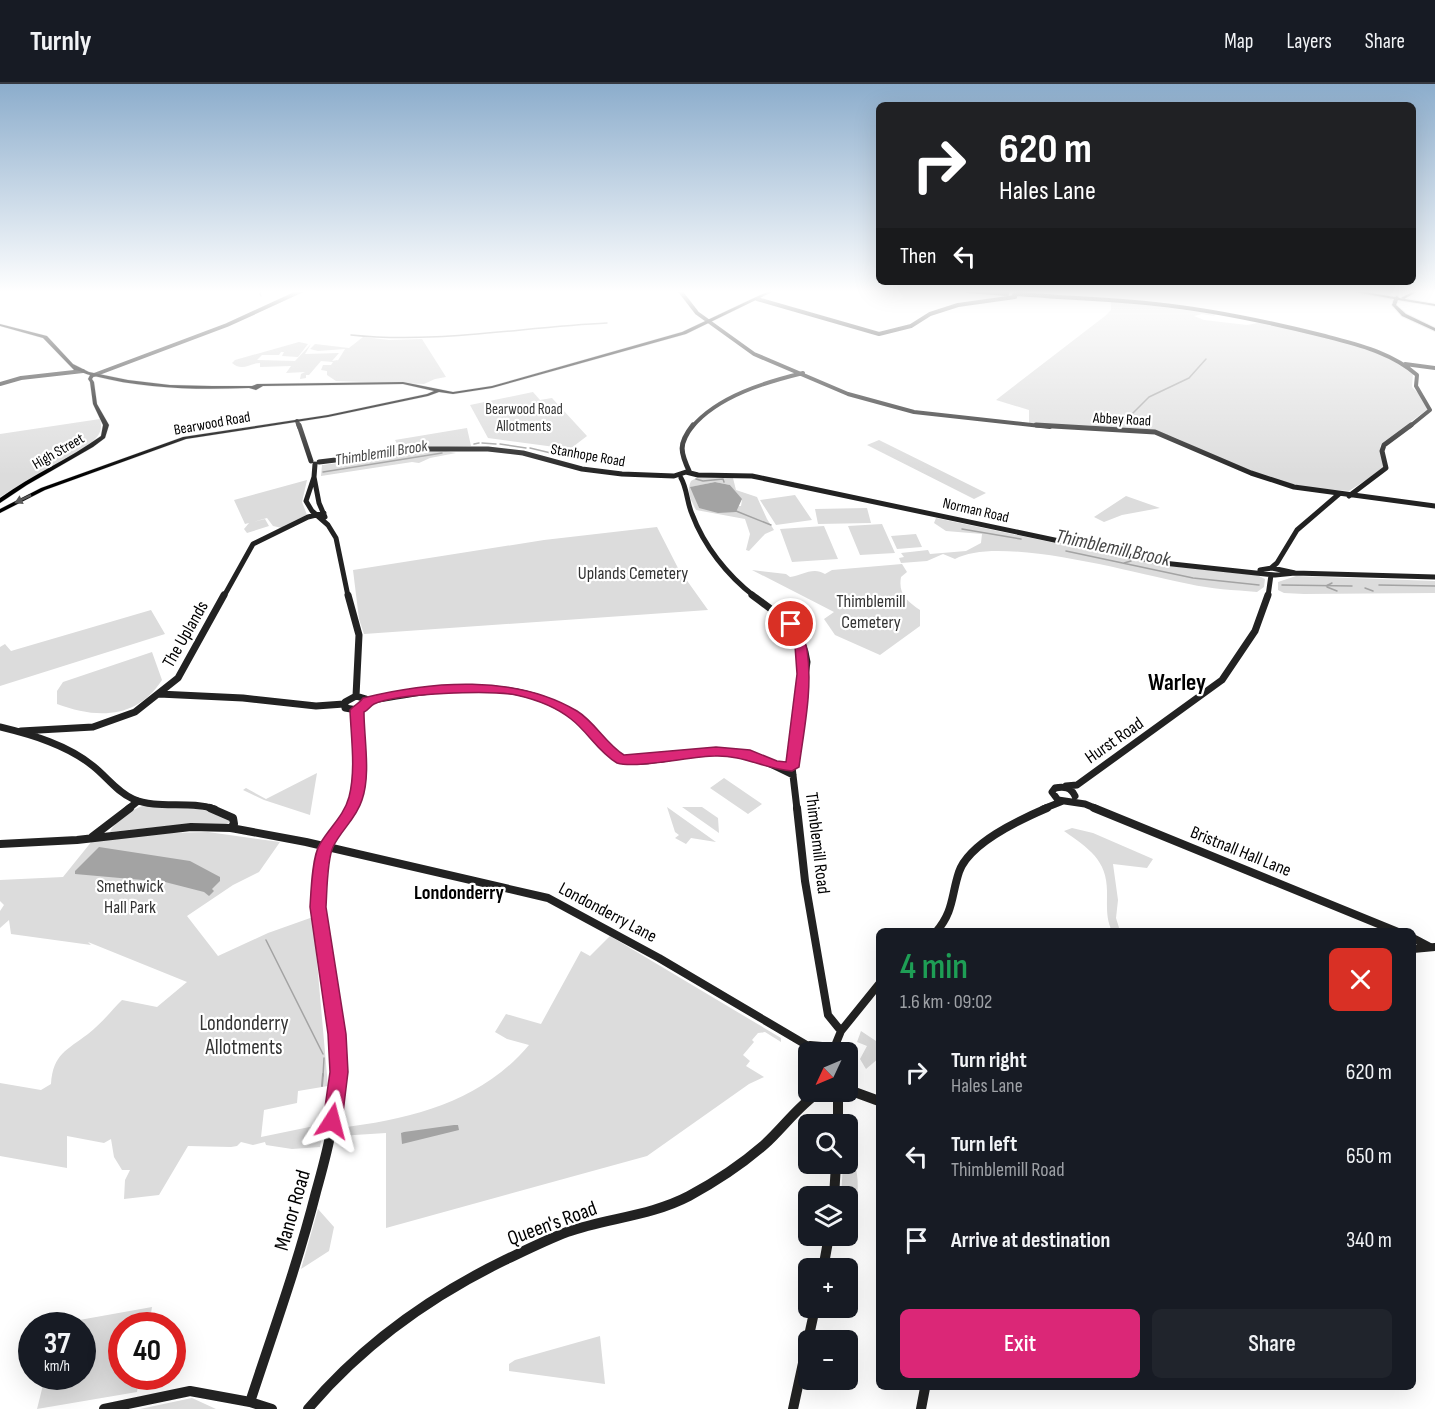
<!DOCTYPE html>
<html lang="en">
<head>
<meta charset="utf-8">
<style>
	:root { --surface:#171b24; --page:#20242c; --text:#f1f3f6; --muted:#9ea1a6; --line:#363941; --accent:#db2777 }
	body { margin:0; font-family:"Sofia Sans Condensed",sans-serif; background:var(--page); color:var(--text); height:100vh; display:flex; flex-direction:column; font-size:22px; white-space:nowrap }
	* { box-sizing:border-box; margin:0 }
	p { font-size:20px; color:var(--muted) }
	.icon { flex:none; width:33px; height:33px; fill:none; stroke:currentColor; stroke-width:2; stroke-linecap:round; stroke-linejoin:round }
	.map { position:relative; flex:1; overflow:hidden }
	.side { position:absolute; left:876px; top:844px; width:540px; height:462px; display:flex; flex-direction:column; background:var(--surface); border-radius:9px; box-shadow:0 6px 24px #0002 }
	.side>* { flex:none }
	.banner { position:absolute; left:876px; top:18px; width:540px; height:183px; border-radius:9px; box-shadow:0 6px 24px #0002; background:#202124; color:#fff; overflow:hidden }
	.needle { width:39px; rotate:226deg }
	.tools { position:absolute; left:798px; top:958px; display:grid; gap:12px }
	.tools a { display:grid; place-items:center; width:60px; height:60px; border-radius:9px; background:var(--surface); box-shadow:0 6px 24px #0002; font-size:30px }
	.speed { position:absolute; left:18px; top:1228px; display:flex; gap:12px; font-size:30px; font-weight:700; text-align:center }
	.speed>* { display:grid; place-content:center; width:78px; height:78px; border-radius:50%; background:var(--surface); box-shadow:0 6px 24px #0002; line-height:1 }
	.speed small { font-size:15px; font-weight:400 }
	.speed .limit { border:9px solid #d22; background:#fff; color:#111 }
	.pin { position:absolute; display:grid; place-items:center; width:51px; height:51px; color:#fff; margin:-26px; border:3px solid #fff; border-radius:50%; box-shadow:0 2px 6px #0007 }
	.me { position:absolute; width:66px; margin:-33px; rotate:9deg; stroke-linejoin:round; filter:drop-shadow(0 0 4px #0008) }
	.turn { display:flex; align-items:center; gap:21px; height:126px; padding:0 24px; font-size:27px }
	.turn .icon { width:78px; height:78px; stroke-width:2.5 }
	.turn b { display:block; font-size:42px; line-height:51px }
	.then { display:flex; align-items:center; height:57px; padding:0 24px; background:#0003; gap:12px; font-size:22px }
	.round { display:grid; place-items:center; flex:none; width:63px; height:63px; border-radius:9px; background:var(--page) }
	.headline { display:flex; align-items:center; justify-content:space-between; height:102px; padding:0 24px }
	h1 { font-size:36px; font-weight:600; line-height:45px; color:#1e9e55 }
	.button { display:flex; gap:12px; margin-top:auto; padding:12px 24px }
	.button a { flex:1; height:69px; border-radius:9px; background:var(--accent); color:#fff; font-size:24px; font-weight:600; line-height:69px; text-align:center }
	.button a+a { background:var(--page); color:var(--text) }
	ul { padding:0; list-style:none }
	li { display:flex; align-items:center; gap:18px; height:84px; padding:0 24px }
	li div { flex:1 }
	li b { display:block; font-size:22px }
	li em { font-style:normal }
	header { display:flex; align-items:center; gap:36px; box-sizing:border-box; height:84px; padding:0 30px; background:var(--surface); border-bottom:2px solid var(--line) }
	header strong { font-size:28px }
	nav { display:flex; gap:33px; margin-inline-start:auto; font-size:21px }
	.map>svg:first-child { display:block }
	.green { fill:#dcdcdc; fill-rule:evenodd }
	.water { fill:#a3a3a3 }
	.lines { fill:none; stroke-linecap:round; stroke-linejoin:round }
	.stream-far1 { stroke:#a3a3a3; stroke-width:1.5 }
	.stream { stroke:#a3a3a3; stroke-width:2 }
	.primary-casing { stroke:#dbdbdb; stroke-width:1 }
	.highway-casing { stroke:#dbdbdb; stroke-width:2 }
	.secondary-far4 { stroke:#222; stroke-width:4 }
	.secondary-far3 { stroke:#222; stroke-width:5 }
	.secondary-far2 { stroke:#222; stroke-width:7 }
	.secondary-far1 { stroke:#222; stroke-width:8 }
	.secondary { stroke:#222; stroke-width:10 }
	.primary { fill:#000; fill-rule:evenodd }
	.highway { fill:#000; fill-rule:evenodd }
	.oneway { fill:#595959 }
	.route { fill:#db2777; stroke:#8e194d; stroke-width:1.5 }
	.labels { text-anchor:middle; stroke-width:4.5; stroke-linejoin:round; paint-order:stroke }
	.far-park-label { font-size:15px; fill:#333; stroke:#fff }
	.far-street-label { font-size:15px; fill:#000; stroke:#fff }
	.far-water-label { font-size:16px; font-style:italic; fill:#444; stroke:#fff }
	.park-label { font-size:18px; fill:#333; stroke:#fff }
	.street-label { font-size:18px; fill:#000; stroke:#fff }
	.water-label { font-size:20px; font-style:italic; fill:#444; stroke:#fff }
	.neighbourhood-label { font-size:20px; font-weight:bold; fill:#000; stroke:#fff }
	.near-park-label { font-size:21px; fill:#333; stroke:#fff }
	.near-street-label { font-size:21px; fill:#000; stroke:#fff }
	.district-label { font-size:24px; font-weight:bold; fill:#000; stroke:#fff }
</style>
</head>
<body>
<header>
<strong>Turnly</strong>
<nav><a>Map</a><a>Layers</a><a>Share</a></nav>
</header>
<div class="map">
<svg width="1435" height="1325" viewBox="0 0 1435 1325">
	<rect width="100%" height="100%" fill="#fff"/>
	<path class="green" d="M1117,217L1216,230L1214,232L1202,230L1194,232L1204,236L1247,241L1263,238C1313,251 1371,258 1413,289L1412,303L1419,310L1428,325L1381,360C1377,369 1386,377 1383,385L1349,407L1309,404L1272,395L1214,372L1176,354L1150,345L1058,342L1029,339V326L996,316L1105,232L1111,226V218Z
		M363,253L389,256L422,255L446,293L435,295L424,300L336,297L327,291V287L321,286L323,281H331L333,278L321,277L309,291H306V294L300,295L301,290L305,288L286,289L291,282L260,283V279C249,279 243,288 232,279L235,276L299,258L308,260L298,273L282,272L284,268H281L279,271H262L257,276L295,277L311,260L305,270L339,269L332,277L338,276L337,278L345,265L318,267L310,265L315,260L349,264Z
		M533,308L540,316L552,314L587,352L570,365L488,354L470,321Z
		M100,335C103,347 99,352 90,360L0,413V350Z
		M467,344L471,362L400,365L395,356Z
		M879,356L986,409L974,415L867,361Z
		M440,366L456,369L430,374L419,379L412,378L321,392L322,381Z
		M698,393L733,394L736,406L757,413L767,435L774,446L765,450L749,467L746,466L750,450L745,435L696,426C691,416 686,408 691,397ZM715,398L730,401L742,416L741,422L699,424L691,403Z
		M307,396L302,418L307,431L282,444L273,442L267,434L253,438L265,435L269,442L247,449L244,445L249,439L245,440L234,416Z
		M795,411L812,436L776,441L760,416Z
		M1126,412L1160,424L1122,431L1104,438L1094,433Z
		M867,424L871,439L818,440L815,425Z
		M936,434L1159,481L1257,491L1265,495L1264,503L1257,508C1234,506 1211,505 1189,500C1137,490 999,450 955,475L943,470L927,477L901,479L899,474L904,473L901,469L928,466L930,470L966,467L981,459L982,450L946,447L934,439Z
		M882,440L895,469L860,471L848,442Z
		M824,442L838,475L792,478L780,445Z
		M657,443L678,484L708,526L364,550L359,535L353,486L544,456Z
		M916,450L922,463L897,465L891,452Z
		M902,480L907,488L901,493C898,510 907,517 920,526V542L880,571L835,551L824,535L834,528L752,486L786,490L790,493C801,492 813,482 825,490L832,486Z
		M1296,492L1435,497V509L1304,510L1284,509L1278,506V498Z
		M151,526L165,550L0,602V563L5,560L11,567Z
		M152,568L162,596C137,635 97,635 57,620V607L63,598Z
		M317,689L310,731L264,716L243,706L246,704L266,715Z
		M724,694L762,720L748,730L710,704Z
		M147,721C182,722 200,721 232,737L226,740L176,741L110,748C116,736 134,723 147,721Z
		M667,723L716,758L691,754L686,760L675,754L679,751L675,748Z
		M682,723H702L718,734L719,749Z
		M1072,744L1093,749L1153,775L1147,784L1113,780L1118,816L1116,834L1120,847H1112C1106,835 1107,824 1107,810C1108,776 1089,765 1064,747Z
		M208,748L280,758L259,788L233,801L187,832L218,872L268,849L313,833L328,1002L298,1007L297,1019L264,1026L261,1053L324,1040L320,1063L292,1065L266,1061L265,1058L253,1061L241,1058L237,1062L231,1063L188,1062L159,1111L124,1115L125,1096L130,1086H122L114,1073L111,1055L104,1059L67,1052V1084L0,1072V999L41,1006L51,1000C53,970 67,966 88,950C101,940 111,927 122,916L157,923L187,898L88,858L91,861L11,850L9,836L0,844V827L4,821L0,817V796L63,793L92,757L170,749Z
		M610,852L781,954V958L765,948L758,949L752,956L754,958L743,971L750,977L746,982L764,993L749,1000L647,1072L386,1144V1049L339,1052L340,1044C412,1035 481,1018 529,961L507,955L495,948L506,930L541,940L581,867L590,872Z
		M861,947L879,959V974L866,985L860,975L867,962L857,958Z
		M848,1061C860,1086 862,1114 848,1139V1113H841L843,1080H848Z
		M318,1125L334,1143L329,1167L301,1185Z
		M152,1223L149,1242H122V1293H139L137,1308L37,1325L45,1293H82V1242H57V1240Z
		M600,1252L605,1300L509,1287V1280L515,1276Z
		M192,1314L216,1325H140Z"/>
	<path class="water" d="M715,398L730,401L742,415L736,428L718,429L699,424L690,403Z
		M99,763L190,777L220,793V797L212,805L214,807L209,812L204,808L165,798L75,790V787Z
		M454,1041H458L459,1046L402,1060L401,1049L404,1048Z"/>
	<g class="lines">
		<path class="stream-far1" d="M259,207L261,212
			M351,251C437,260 521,243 607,239
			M1125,337L1149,313L1189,294L1206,275
			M482,359L496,360
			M474,360L479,359
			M500,360L526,364
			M530,364L555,370
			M559,371L588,374
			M323,388L442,369
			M696,395L703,397L723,395L724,398
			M736,427L771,441
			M962,445L1021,455
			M1066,467L1193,494L1259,501
			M1124,479L1131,477
			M1282,501L1352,502
			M1379,501L1435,502
			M1326,502L1332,499
			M1327,503L1337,507
			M1365,504L1373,507
			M266,856L323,970
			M323,992L324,974"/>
		<path class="stream" d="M322,1002L323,990"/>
		<g class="primary-casing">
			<path id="primary" d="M769,207H774L686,250L492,304L453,310L439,308L428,312L328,333L186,355L45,406L0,429V425L41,404L183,353L328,331L427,310L434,307L403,300L263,302L256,306L249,304C197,306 145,305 94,292L92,295L94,298L97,320L109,341L105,354L93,363L27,401L0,419V414C32,391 69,375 101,352L103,341L93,320L90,298L88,295L90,291C84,290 80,286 74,286L43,254L0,242V240L47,252L73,280L89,288L128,296L170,301L212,302H252L257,300L403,298L453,308L492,302L682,248Z
				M1414,207H1418L1404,215L1401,214Z"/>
		</g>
		<g class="highway-casing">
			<path id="highway" d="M1350,207H1358L1395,213L1397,212L1399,214L1435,220V222L1398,216L1396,221L1406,230L1435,244V247L1402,232L1392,221L1394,215Z"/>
		</g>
		<path class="secondary-far4" d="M680,207L697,229L754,270L848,310L914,328L1050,343
			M967,207L1007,210
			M1015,213L1014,211L1018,210C1064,214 1109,215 1155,220C1213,226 1269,238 1325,252C1358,261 1391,268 1417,291L1416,302L1430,326L1409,343
			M757,215L879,250L911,242L930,230L958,221L1015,213
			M1405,280L1435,284
			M94,291L227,241L301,207
			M0,300L21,294L83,287
			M297,337L299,343
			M692,343C718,312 766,298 803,289"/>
		<path class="secondary-far3" d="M299,341L311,377
			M1036,341L1155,348L1251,389L1294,403L1435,422
			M319,378L426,365H488L523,369L582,385L622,390L674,392L686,388L698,391L752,392L1163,479L1275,491L1295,489
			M315,380L314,393L306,417L312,427L328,441L336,454L348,512
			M690,389C680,368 678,360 693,341
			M314,393L319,419L325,433
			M681,394C687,404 687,419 692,430C704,462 727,491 754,512
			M1349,412L1386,384L1382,367L1384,361L1411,341
			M1271,484L1277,479L1297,446L1339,410
			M1260,486L1272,484L1295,489L1435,493
			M224,512L253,460L308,433L324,429
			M1268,512L1271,491"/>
		<path class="secondary-far2" d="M348,511L359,551L356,612
			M752,511C777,530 803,544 807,578L792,683L797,725
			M159,610L243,614L316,622L344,620
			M356,612L366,615V621L357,626L345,624V618Z
			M367,617C436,605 513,590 575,631C592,643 602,668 621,675C640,683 696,667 720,667C749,668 768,679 793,691
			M0,643C33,651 67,661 93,682C107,693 117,708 133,715C158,726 188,716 215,725
			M21,647L93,643L135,628L178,594L224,511
			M1066,702L1077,701L1222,596L1255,547L1268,511
			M1075,712C1071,703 1064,702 1055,704L1052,708L1058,716L1085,720L1097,725
			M128,725L138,717
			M351,725L359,693L357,626
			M1043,725L1063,717"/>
		<path class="secondary-far1" d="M210,724L233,734L234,740L231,744
			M797,724L805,797L828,931L841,947
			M1094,724L1398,848
			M92,753L130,724
			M0,760L77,756L191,743L231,744L306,758L548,814L659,874L820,969
			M936,848C954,827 951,812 959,788C969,759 1019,736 1047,724
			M1413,854L1430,863
			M1413,865L1435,863
			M810,961L834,963
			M832,969L841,947L879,900
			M337,992V950L318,823L319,793L325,764L352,724"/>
		<path class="secondary" d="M849,1006L879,1017
			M829,1008L837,1013L845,1011L850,1005L848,998
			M838,1013V1041
			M834,1113L836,1080
			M823,1185L829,1152
			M250,1318C273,1248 298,1179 316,1108C327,1069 337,1030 337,990
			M104,1325L190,1307L250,1318L272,1325
			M308,1325C363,1260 429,1213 505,1176C526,1166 546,1156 567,1148C607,1134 651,1132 689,1112C715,1098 741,1081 764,1061C783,1044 798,1022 819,1008
			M793,1325L815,1224
			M921,1325L925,1304"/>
		<use href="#primary" class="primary"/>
		<use href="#highway" class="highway"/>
	</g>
	<defs><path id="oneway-solid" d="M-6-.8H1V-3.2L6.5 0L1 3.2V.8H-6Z" transform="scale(1.5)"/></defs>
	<use class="oneway" href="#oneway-solid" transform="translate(23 415) rotate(154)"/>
	<linearGradient id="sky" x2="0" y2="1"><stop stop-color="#8cadcc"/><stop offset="0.53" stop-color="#fff"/><stop offset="1" stop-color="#fff" stop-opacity="0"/></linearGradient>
	<rect width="1435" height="392" fill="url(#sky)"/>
	<path class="route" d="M785,533L795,537C797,546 806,555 807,566C813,604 804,645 799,683L792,687C765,685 743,671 715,672C691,672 637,685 617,679C598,668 588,648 571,635C556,623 534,615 516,611C490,606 397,609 374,620C370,622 369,626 364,628C364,655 371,690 362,716C356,735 341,746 333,763C327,776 327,808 326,823L346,950L348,988L342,1037L339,1043L332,1046L326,1043L323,1037L330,988L328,950L310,823C311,808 312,772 320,760C329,744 344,732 349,713C356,686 351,653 350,626C354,621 359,620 363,614C431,597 515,590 577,627C595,638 606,660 624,671L716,663L750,666L777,677L786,678L797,590L795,562L779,536Z"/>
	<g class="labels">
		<g class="far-park-label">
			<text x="524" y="330">Bearwood Road<tspan x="524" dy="17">Allotments</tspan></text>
		</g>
		<g class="far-street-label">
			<text transform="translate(1122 335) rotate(3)" y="5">Abbey Road</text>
			<text transform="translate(212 339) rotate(-10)" y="5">Bearwood Road</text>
			<text transform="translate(58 367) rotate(-30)" y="5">High Street</text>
			<text transform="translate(588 371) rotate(10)" y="5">Stanhope Road</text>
			<text transform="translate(976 426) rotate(13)" y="5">Norman Road</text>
		</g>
		<g class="far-water-label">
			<text transform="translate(381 368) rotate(-9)" y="6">Thimblemill Brook</text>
		</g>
		<g class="park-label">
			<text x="633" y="495">Uplands Cemetery</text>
			<text x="871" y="523">Thimblemill<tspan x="871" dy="21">Cemetery</tspan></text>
			<text x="130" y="808">Smethwick<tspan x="130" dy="21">Hall Park</tspan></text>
		</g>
		<g class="street-label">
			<text transform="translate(185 550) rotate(-60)" y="6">The Uplands</text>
			<text transform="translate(1114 656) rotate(-35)" y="6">Hurst Road</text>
			<text transform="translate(818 759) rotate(83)" y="6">Thimblemill Road</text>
			<text transform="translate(1241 767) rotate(22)" y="6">Bristnall Hall Lane</text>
			<text transform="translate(608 828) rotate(28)" y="6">Londonderry Lane</text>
		</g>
		<g class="water-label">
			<text transform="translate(1113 463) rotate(12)" y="7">Thimblemill Brook</text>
		</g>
		<g class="neighbourhood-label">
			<text x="459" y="815">Londonderry</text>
		</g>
		<g class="near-park-label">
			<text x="244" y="946">Londonderry<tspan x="244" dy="24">Allotments</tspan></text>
		</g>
		<g class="near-street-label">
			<text transform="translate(292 1126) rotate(-74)" y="7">Manor Road</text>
			<text transform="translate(552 1139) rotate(-20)" y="7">Queen's Road</text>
		</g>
		<g class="district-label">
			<text x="1177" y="606">Warley</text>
		</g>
	</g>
</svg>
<div class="tools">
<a><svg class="needle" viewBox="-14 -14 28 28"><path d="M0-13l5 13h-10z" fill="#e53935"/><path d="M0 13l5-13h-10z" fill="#9ea1a6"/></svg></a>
<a><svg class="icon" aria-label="search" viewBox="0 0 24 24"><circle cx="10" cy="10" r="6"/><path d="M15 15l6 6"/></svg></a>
<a><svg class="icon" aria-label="layers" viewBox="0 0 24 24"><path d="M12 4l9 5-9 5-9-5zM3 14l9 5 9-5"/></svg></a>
<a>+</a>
<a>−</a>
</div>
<div class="speed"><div>37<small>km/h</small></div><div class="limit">40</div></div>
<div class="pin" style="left:791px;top:540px;background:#d93025"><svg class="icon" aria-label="arrive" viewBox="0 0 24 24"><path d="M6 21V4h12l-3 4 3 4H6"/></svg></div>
<svg class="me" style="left:332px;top:1037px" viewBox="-20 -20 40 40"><path d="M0-17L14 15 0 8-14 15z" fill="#db2777" stroke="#fff" stroke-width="4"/></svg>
<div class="banner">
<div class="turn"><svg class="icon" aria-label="right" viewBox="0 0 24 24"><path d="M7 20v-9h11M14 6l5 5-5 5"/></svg><div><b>620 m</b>Hales Lane</div></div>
<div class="then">Then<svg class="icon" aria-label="left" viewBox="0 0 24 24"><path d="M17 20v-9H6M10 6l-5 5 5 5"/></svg></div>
</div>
<section class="side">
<div class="headline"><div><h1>4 min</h1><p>1.6 km · 09:02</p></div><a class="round" style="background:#d93025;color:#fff"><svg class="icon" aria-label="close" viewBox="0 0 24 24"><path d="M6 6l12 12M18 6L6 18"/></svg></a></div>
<ul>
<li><svg class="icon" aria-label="right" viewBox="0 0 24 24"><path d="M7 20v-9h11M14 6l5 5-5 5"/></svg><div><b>Turn right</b><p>Hales Lane</p></div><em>620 m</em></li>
<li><svg class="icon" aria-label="left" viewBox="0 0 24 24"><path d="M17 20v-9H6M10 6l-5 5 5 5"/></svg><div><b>Turn left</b><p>Thimblemill Road</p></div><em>650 m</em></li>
<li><svg class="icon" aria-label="arrive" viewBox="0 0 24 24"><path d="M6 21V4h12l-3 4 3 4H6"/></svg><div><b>Arrive at destination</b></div><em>340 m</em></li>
</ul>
<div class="button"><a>Exit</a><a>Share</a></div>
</section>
</div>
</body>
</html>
